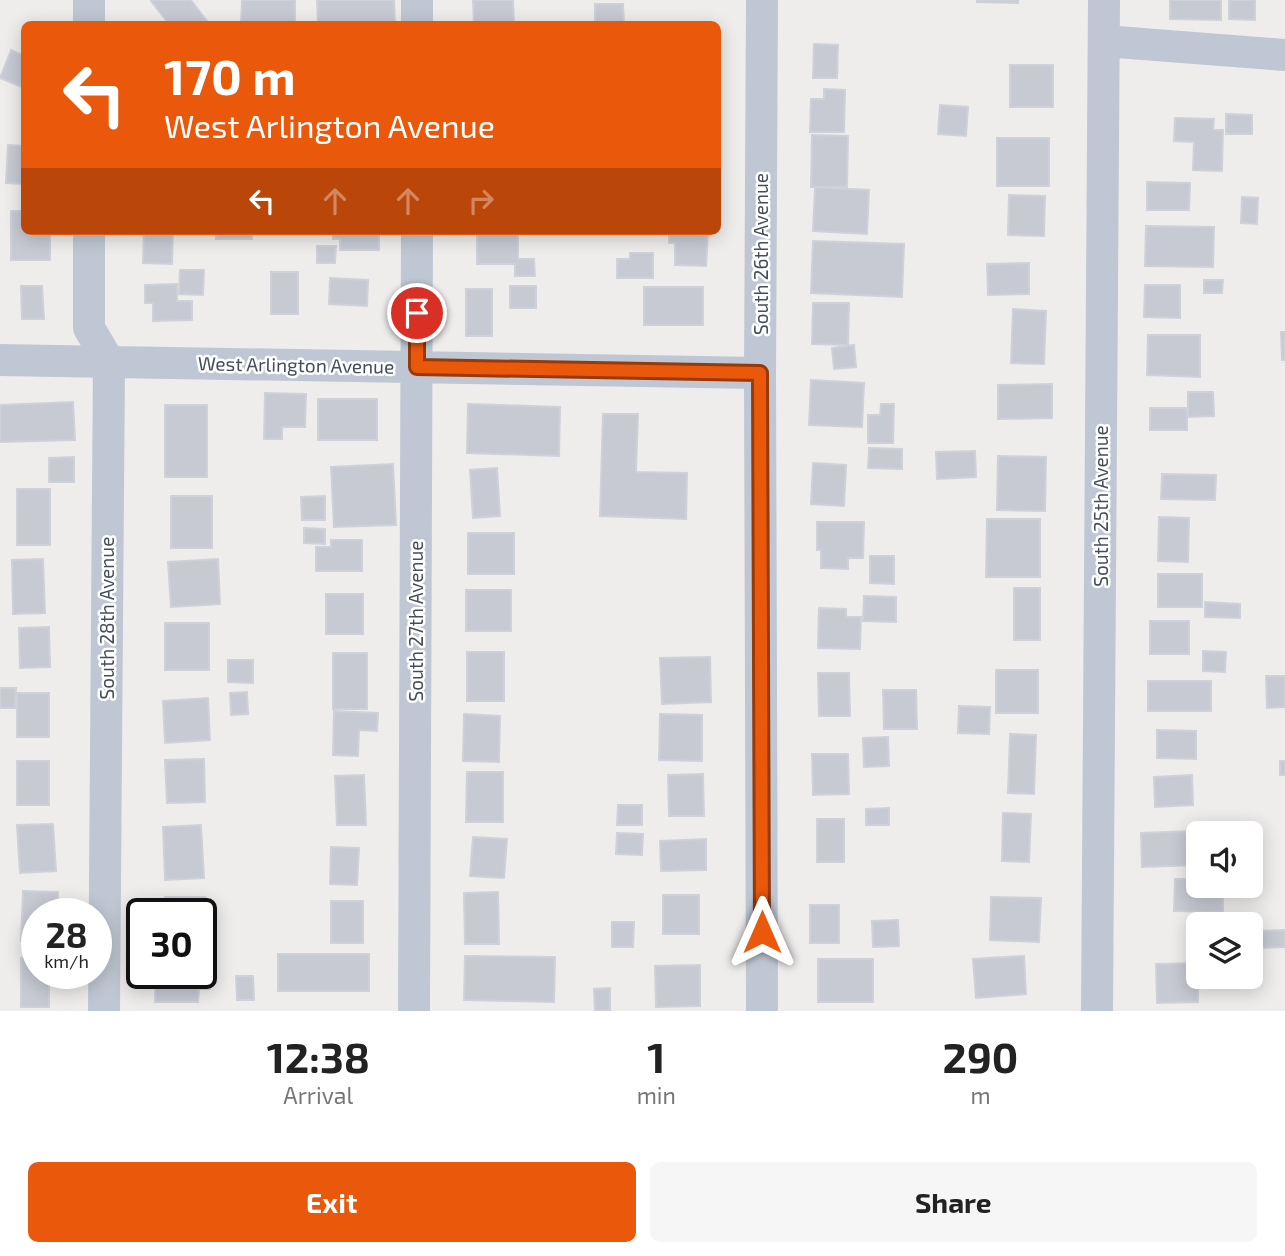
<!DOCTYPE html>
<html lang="en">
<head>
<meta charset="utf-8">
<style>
	:root { --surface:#fff; --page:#f6f6f6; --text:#222; --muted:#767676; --accent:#ea580c }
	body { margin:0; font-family:"Exo 2",sans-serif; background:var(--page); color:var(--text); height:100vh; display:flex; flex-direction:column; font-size:26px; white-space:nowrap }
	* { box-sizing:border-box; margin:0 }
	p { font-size:23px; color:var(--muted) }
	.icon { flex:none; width:38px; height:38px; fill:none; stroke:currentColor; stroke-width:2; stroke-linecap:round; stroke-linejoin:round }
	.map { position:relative; height:1011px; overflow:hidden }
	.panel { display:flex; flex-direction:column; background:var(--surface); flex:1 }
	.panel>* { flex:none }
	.guide { position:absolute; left:21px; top:21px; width:700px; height:214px; border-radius:10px; box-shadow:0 4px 18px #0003; background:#ea580c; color:#fff; overflow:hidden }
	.fabs { position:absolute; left:1186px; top:821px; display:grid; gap:14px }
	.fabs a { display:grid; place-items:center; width:77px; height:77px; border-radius:10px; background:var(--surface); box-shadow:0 4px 18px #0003; font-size:35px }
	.speed { position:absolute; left:21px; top:898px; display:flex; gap:14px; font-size:35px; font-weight:700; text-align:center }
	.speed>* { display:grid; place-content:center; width:91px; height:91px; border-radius:50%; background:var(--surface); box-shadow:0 4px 18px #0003; line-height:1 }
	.speed small { font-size:18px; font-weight:400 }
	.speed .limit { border:4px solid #111; border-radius:10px; background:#fff; color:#111 }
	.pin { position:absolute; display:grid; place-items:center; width:60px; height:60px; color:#fff; margin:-30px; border:4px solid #fff; border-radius:50%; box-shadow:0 2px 7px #0007 }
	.me { position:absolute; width:77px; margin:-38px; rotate:0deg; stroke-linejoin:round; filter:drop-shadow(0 0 5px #0008) }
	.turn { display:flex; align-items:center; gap:24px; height:147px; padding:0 28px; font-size:32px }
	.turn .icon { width:91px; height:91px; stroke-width:2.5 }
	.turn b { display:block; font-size:49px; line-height:60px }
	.lanes { display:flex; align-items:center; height:66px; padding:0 28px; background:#0003; justify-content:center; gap:35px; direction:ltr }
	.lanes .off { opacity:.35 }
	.eta { display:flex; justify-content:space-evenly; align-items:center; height:119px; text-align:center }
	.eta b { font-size:42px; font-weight:700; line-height:49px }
	.button { display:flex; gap:14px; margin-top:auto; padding:14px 28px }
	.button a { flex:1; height:80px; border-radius:10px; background:var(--accent); color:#fff; font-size:28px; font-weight:700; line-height:80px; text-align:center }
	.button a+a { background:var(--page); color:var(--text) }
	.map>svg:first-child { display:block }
	.building { fill:#c7cad3; stroke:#cfd1d9; stroke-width:2 }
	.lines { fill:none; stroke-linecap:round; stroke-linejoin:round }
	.minor { stroke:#bec7d3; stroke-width:32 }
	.route-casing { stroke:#983908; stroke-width:18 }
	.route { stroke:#ea580c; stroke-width:12 }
	.labels { text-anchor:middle; stroke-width:5; stroke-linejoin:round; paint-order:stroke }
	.street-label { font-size:19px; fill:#434e5b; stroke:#fff }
</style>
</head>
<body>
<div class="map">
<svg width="1285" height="1011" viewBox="0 0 1285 1011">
	<rect width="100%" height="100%" fill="#efecec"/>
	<path class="building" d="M152,0H191L209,24H169L151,1Z
		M242,0H295V24H241Z
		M317,0H394L395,23L318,24Z
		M473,0H513L514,24H474Z
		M977,0H1018V3L977,2Z
		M1170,0H1221V20L1170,19Z
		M1229,0H1255V20L1229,19Z
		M595,4H623L624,24H595Z
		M814,44L838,45L837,78H813Z
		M11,50L24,56V88L0,78Z
		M1010,65H1053V107H1010Z
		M824,89L845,90L844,132H810L811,99H824Z
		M940,105L968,107L966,136L938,134Z
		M1226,114L1252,115V134H1226Z
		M1175,118L1214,119L1213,130H1223L1222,171L1193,170L1194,142L1174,141Z
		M812,135L848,136L847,187H811Z
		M997,138H1049V186H997Z
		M8,145L24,146V184L6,183Z
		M1147,182L1190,183L1189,210H1147Z
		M815,187L869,190L867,234L813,231Z
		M1009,195L1045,196L1044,236L1008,235Z
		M1242,197L1258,198L1257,224L1241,223Z
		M11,211H24V231H50V260H11Z
		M1146,226L1214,227L1213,267L1145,266Z
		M144,231H173L172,264L143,263Z
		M216,231H252V239H216Z
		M333,231H379V250H340V239H333Z
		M477,231L518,234V259H534L535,276H515V264H477Z
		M669,231H708L706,266L675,265V243H669Z
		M813,241L904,244L902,297L811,293Z
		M317,246H336L335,263H317Z
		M630,253H653V278H617V259H630Z
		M1029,263V294L988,295L987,264Z
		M180,270H204L203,295L179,294Z
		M271,272H298V314H271Z
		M330,278L368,280L367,306L329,304Z
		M1204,280H1223L1222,293H1204Z
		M177,284V301H192V320L153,321V303H145V285Z
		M1145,285H1180V318L1144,317Z
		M21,286H42L44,319H22Z
		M510,286H536V308H510Z
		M644,287H703V325H644Z
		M466,289H492V336H466Z
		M813,303H849L848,345L812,344Z
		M1013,309L1046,311L1044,364L1011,363Z
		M1281,332H1285V360H1282Z
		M1148,335H1200V377L1147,375Z
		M854,345L856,367L834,369L832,348Z
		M811,380L864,383L862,427L809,425Z
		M1052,384V418L998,419V385Z
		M1188,392H1213L1214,416L1188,417Z
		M265,393L306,394L305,427H282V439H264Z
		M318,399H377V440H318Z
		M73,402L75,440L0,442V405Z
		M468,404L560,407L559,456L467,453Z
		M881,404H894L893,443H868V415H880Z
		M165,405H207V477H165Z
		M1150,408H1187V430H1150Z
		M603,414H638L636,472L687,473L686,519L600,516Z
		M869,448L902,449V469L868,468Z
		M975,451L976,477L937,479L936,452Z
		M998,456L1046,457L1045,511L997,510Z
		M74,457V482H49V458Z
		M813,463L846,465L844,506L811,504Z
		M393,464L396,525L334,527L331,467Z
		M497,468L500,516L473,518L470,470Z
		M1162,474L1216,475L1215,500L1161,499Z
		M17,489H50V545H17Z
		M171,496H212V548H171Z
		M325,496V520H302L301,497Z
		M1159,517L1189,518L1188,562L1158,561Z
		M987,519H1040V577H986Z
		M817,522H864L863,558H848V569L821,568V550H817Z
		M304,528L325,529V544L304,543Z
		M468,533H514V574H468Z
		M331,540H362V571H316V547H331Z
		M870,556H894V584L870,583Z
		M43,559L45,613L13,614L12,560Z
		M218,559L220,604L171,607L168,562Z
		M1158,574H1202V607H1158Z
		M1014,588H1040V640H1014Z
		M466,590H511V631H466Z
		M326,594H363V634H326Z
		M864,596L896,597V622L863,621Z
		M1205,602L1240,604V618L1205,617Z
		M819,608L846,609V617H861L860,649L818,648Z
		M1150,621H1189V654H1150Z
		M165,623H209V670H165Z
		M49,627L50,667L20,668L19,628Z
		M1203,651L1226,652L1225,672L1203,671Z
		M467,652H504V701H467Z
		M333,653H367V709H333Z
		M710,657L711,702L662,704L660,658Z
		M228,660H253V683L228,682Z
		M996,670H1038V713H996Z
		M818,673H849L850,716H819Z
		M1266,676H1285V707L1267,708Z
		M1148,681H1211V711H1148Z
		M0,688H16L15,708H0Z
		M883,690H916L917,729H884Z
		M247,692L248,714L231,715L230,693Z
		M17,693H49V737H17Z
		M208,698L210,740L165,743L163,701Z
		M959,706L990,707L989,734L958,733Z
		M334,711L378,713L377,731L359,730L358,756L333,755Z
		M464,714L500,716L499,762L463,761Z
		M660,714L702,715V761L659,760Z
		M1157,730L1196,731V759L1157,758Z
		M1010,734L1036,735L1034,794L1008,793Z
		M888,737L889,766L864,767L863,738Z
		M812,754H848L849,794L813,795Z
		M204,759L205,802L167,803L165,760Z
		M17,761H49V805H17Z
		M1280,761H1285V775H1280Z
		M467,772H503V822H466Z
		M703,774L704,816H669L668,775Z
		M364,775L366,825H337L335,776Z
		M1192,775L1193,805L1155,807L1154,777Z
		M618,805H642V825H617Z
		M889,808V825H866V809Z
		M1003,813L1031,814L1029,862L1002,861Z
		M817,819H844V862H817Z
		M53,824L56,871L20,873L17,825Z
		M201,825L204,878L165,880L163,827Z
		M1194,831L1196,865L1142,867L1141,833Z
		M617,833L643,834L642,855L616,854Z
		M473,837L507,839L504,878L470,876Z
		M706,839V870L661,871L660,841Z
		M331,847L359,848L357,885L330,884Z
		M1175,879H1199V886H1223V912L1174,911Z
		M23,891L58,892V914H37V942L21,941Z
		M498,892L499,944H465L464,893Z
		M663,895H699V934H663Z
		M165,897H205V951H201V914H165Z
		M991,897L1041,898L1039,942L990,940Z
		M331,901H363V943H331Z
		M810,905H839V943H810Z
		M898,920L899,946L873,947L872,921Z
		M612,922H634L633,947H612Z
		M1285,930V947L1260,948L1259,931Z
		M278,954H369V991H278Z
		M465,956L555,957L554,1002L464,1000Z
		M1024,956L1026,994L976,998L973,959Z
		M21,958H37V973H49V1007H21Z
		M818,959H873V1002H818Z
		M201,963H210V989H199L198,1002H155L156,973H201Z
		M1198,963V1002L1157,1003L1156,964Z
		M700,965V1006L656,1007L655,966Z
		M236,976H253L254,1000H237Z
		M610,988V1010L595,1011L594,989Z"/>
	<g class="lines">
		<path class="minor" d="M89,0V24
			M417,0V24
			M762,0L760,373L762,1011
			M1104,41L1285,55
			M89,231V328L109,362L104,1011
			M0,360L760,373
			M414,1011L417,231
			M1097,1011L1104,0"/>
	</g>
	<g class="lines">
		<g class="route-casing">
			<path id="route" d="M417,313V367L760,373L762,932"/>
		</g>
		<use href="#route" class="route"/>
	</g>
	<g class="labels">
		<g class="street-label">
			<text transform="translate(761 254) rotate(-90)" y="7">South 26th Avenue</text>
			<text transform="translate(296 365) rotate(1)" y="7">West Arlington Avenue</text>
			<text transform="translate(1101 506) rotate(-90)" y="7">South 25th Avenue</text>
			<text transform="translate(107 618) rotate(-90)" y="7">South 28th Avenue</text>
			<text transform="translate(416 621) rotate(-90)" y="7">South 27th Avenue</text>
		</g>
	</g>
</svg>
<div class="fabs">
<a><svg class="icon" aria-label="sound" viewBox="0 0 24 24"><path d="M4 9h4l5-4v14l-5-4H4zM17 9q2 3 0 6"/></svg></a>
<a><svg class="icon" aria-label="layers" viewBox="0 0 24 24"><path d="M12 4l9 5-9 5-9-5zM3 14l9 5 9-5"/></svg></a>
</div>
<div class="speed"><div>28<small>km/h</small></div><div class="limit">30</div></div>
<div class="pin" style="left:417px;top:313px;background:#d93025"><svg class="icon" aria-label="arrive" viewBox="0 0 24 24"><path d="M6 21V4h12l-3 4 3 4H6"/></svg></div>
<svg class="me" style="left:762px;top:932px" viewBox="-20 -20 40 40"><path d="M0-17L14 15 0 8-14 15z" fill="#ea580c" stroke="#fff" stroke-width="4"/></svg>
<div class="guide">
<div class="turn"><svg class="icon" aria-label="left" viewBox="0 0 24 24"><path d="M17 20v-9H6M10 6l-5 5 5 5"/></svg><div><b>170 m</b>West Arlington Avenue</div></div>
<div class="lanes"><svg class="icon" aria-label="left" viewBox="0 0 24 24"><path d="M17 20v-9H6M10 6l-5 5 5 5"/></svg><svg class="icon off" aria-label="ahead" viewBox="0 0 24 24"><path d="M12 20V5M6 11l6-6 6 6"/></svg><svg class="icon off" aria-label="ahead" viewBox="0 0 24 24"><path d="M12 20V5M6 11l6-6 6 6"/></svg><svg class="icon off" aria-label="right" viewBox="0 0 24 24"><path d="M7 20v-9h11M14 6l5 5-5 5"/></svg></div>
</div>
</div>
<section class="panel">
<div class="eta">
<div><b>12:38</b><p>Arrival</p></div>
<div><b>1</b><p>min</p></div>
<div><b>290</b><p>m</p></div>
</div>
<div class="button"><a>Exit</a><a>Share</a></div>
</section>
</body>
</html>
